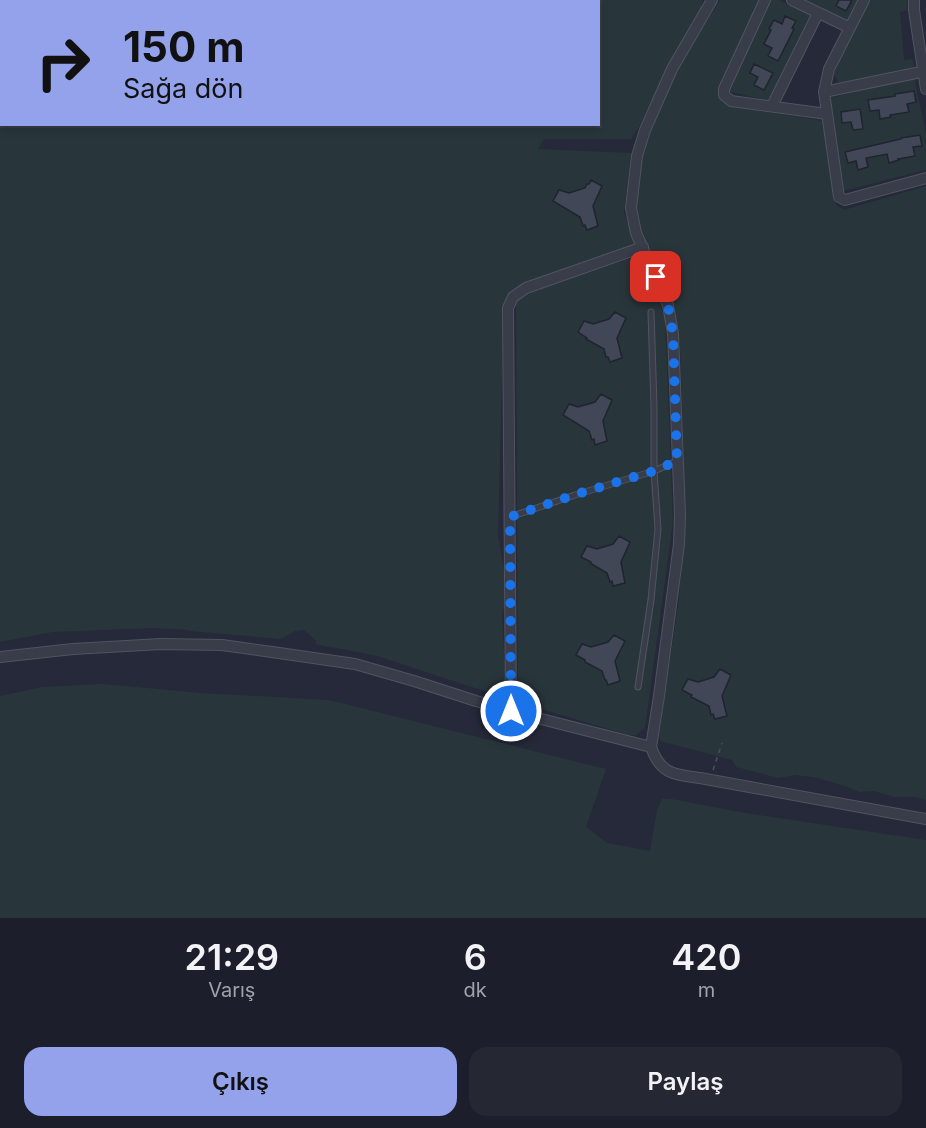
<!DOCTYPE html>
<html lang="tr">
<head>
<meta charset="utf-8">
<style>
	:root { --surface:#1c1f2b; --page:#252733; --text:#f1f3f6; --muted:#a0a2a9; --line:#3a3d47; --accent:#93a2eb }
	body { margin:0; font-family:Inter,sans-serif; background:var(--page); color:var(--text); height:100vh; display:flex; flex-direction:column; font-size:22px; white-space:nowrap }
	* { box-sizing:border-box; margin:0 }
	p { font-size:20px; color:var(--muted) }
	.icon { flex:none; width:33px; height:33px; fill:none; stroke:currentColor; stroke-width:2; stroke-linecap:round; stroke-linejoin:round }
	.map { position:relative; height:918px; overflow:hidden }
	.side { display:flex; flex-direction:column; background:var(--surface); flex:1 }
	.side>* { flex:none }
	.banner { position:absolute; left:0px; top:0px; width:600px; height:126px; box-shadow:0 3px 9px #0003,0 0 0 2px var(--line); background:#93a2eb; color:#111; overflow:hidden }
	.pin { position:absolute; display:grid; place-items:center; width:51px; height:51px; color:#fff; margin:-26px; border-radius:12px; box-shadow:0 3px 9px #0006 }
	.me { position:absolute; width:66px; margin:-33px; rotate:0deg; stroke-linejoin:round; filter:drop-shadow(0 0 4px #0008) }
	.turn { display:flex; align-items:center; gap:21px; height:126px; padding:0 24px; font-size:27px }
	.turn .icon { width:78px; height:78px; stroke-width:2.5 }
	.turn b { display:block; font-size:42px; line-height:51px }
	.eta { display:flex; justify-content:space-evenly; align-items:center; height:102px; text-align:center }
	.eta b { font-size:36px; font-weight:600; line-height:42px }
	.primary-button { display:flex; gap:12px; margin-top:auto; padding:12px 24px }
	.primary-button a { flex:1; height:69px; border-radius:18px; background:var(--accent); color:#111; font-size:24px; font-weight:600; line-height:69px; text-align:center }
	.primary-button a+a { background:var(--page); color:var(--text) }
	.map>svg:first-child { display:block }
	.green { fill:#28363b; fill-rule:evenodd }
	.building { fill:#424758; stroke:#202330; stroke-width:1.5 }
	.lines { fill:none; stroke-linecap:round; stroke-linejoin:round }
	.service-casing { stroke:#515461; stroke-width:7 }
	.minor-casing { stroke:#515461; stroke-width:12 }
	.path { stroke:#455157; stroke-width:1.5; stroke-dasharray:4.5 4.5; stroke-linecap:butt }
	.service { stroke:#393c49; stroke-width:5 }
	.minor { stroke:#393c49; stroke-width:10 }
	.route { stroke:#1a73e8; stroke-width:10; stroke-dasharray:0 18 }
</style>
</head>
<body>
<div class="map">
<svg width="926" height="918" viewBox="0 0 926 918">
	<rect width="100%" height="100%" fill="#252939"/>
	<path class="green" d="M0,0H703L700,14L671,62L638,128L631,139H544L538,149L631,153L624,213L637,245L538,279L504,308L498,535L508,593L502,615L506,693L501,696L459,683L378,656L315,644L316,641L304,630L295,631L281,639L190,631L187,630L155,628L53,632L0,642ZM2,2H598V124H2Z
		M720,0H761L719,91C719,99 723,102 729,106L823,121L836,205L844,210L926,186V800L915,797H894L874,791L859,792L848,787L818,778L796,775L778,778L736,767L732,760L660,741L659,736L678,606L684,542V460L680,346L673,307L646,248L637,214V195L644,148L649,133L669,87L684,59Z
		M770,0H779L810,15L768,101L728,91Z
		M801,0H859L847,23Z
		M869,0H907V11L900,12L904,60L913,59L914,66L912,69L844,86L839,83L834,74L844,47Z
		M914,78L926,133V170L843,191L830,98Z
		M641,255L665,317L673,521L645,728L636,735H628L518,702L516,300L521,295Z
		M103,684L202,693L329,700L606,769L586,827L607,843L650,851L657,810L662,799H672L745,813L926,840V918H0V696L42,687Z"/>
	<path class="building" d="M839,0H852L846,11L836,6Z
		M785,16L796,21L792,28L794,29L778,61L768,56L772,48L764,44L771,30L769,29L774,20L782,24Z
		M754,64L773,73L764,90L754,85L758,77L750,73Z
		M914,91L916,102L907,104L909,112L890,115L891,117L880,119L879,110L870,111L868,100L895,96V94Z
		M860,109L863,129L853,130L851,122L842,123L841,112Z
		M920,135L922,146L913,147L915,156L898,159L899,160L889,163L887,154L866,158L868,167L858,170L856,161L848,163L845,152L901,139V138Z
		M591,180L602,186L593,206L598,226L587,230L585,225L583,226L580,217L553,201L559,190L569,193L585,188L587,184H589Z
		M615,312L626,318L617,338L622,358L610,362L608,357H606L604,349L586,339L587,338L578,332L584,321L593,324L609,319Z
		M601,394L612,400L603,421L607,441L595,445L594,439L592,440L589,431L563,415L569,404L578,407L595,402Z
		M619,536L630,542L621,562L625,583L613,586L612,581L610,582L607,573L590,563L591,562L581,557L587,546L597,549L613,544Z
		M614,635L625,641L615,661L620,681L608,685L606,680H605L602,671L585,662V660L576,655L582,644L591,647L608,642Z
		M720,669L731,675L722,696L727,716L715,719L713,714L711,715L709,706L691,697L692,695L682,690L688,679L698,682L714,677Z"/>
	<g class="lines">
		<g class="service-casing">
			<path id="service" d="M510,517L575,495L654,471L677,461
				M638,687L651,600L658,529L654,471V406L651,312"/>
		</g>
		<g class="minor-casing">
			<path id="minor" d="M765,0L724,89V95L731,101L827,114
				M792,0L850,28
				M864,0L829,69L824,92L839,197L845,200L926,178
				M914,0V10L926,89
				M824,92L926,71
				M772,106L818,13
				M0,657L73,649L161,644L222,645L272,652L355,664L414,681L476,701L545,720L651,747C660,774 675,775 700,778L926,819
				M511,711L508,308L513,297L526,288L643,247
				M651,747L659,696L679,544L680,515L673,334L668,305L636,233L631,208L637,156L645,130L672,69L712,0"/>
		</g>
		<path class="path" d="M713,770L722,743"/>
		<use href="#service" class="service"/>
		<use href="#minor" class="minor"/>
	</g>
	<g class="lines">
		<path class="route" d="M511,711L510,517L574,495L654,471L677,461L673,334L668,305L656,277"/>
	</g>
</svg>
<div class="pin" style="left:656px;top:277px;background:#d93025"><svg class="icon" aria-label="arrive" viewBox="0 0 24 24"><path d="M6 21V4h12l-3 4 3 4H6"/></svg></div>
<svg class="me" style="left:511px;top:711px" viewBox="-20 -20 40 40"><circle r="17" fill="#1a73e8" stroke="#fff" stroke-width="3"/><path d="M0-11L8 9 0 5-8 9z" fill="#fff"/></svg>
<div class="banner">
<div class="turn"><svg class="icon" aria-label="right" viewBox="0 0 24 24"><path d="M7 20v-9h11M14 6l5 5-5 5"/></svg><div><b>150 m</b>Sağa dön</div></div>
</div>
</div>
<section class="side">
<div class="eta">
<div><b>21:29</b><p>Varış</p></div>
<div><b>6</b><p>dk</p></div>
<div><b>420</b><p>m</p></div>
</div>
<div class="primary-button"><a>Çıkış</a><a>Paylaş</a></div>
</section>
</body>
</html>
